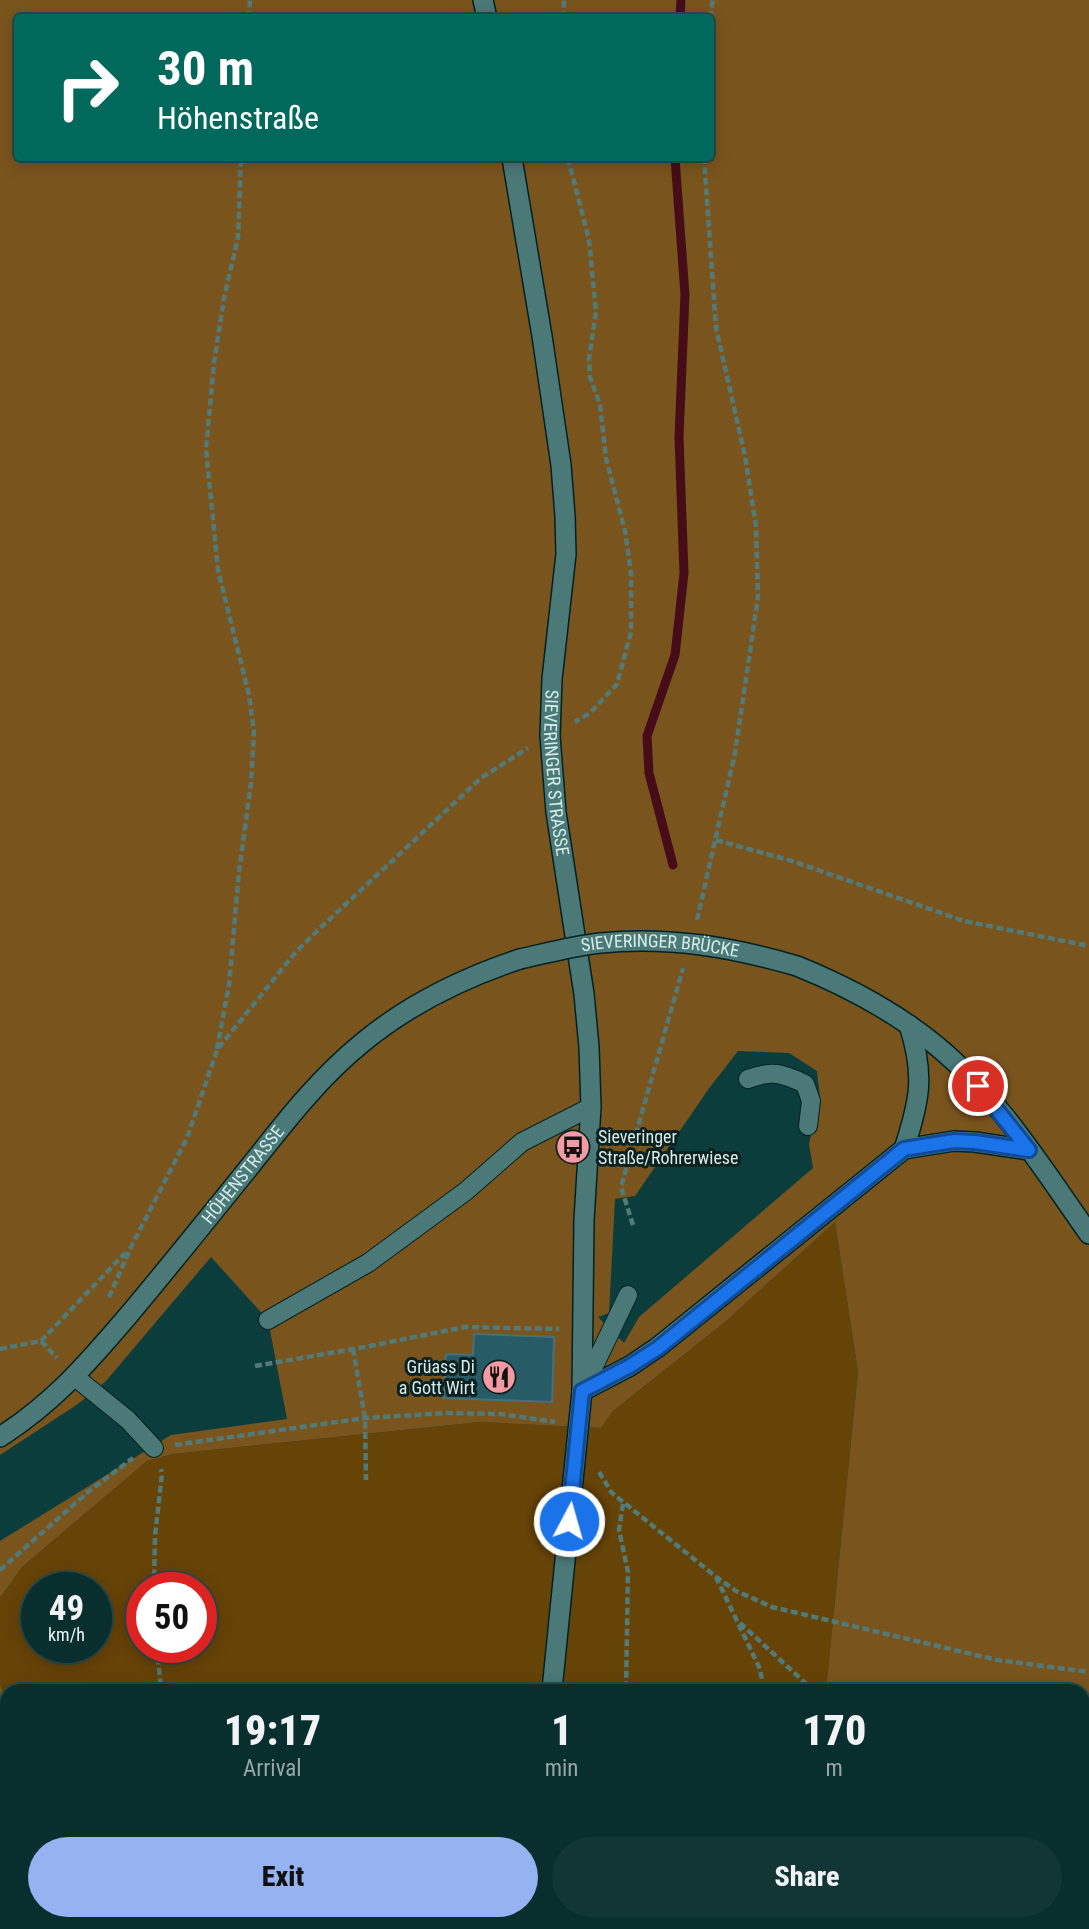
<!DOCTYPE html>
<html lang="en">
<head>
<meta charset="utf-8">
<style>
	:root { --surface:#082e2d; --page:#113635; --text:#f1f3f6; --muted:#98a8aa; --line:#294a49; --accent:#95b2f1 }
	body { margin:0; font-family:"Roboto Condensed",sans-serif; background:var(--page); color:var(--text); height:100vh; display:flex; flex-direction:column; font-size:26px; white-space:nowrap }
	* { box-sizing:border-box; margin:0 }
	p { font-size:23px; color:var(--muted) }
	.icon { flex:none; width:38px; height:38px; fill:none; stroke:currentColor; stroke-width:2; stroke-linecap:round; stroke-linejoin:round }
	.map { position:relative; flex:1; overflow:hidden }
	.panel { position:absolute; left:0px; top:1684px; width:1090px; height:247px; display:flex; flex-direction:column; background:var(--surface); border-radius:21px 21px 0 0; box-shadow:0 4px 18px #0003,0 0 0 2px var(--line) }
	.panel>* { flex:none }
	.hud { position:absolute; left:14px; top:14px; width:700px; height:147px; border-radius:7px; box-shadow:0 4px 18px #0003,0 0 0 2px var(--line); background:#00695c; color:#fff; overflow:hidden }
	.speed { position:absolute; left:21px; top:1572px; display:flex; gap:14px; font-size:35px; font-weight:700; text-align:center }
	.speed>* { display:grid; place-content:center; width:91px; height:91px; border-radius:50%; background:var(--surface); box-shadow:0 4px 18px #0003,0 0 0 2px var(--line); line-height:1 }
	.speed small { font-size:18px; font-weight:400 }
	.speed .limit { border:10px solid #d22; background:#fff; color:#111 }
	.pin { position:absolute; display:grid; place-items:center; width:60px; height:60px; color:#fff; margin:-30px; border:4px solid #fff; border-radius:50%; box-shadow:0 2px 7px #0007 }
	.me { position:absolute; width:77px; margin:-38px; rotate:6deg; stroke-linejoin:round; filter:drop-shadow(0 0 5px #0008) }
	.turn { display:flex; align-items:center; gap:24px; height:147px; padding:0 28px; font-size:32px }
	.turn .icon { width:91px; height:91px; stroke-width:2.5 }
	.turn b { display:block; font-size:49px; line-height:60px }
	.eta { display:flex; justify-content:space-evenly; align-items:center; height:119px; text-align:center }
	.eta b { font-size:42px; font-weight:800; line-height:49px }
	.button { display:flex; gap:14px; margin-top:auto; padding:14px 28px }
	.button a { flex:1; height:80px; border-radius:42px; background:var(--accent); color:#111; font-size:28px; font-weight:800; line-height:80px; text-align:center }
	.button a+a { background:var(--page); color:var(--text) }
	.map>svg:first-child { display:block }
	.green { fill:#664307; fill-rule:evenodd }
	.forest { fill:#7a541d; fill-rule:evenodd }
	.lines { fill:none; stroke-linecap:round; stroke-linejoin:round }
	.stream { stroke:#460d19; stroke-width:9 }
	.building { fill:#275b65; stroke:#45717b; stroke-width:2 }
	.service-casing { stroke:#022; stroke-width:20 }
	.tertiary-casing { stroke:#022; stroke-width:22 }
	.secondary-casing { stroke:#022; stroke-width:22 }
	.path { stroke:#517a78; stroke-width:4.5; stroke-dasharray:7 3.5; stroke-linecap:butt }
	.service { stroke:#4a7977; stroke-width:18 }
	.tertiary { stroke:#4a7977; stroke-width:19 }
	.secondary { stroke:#4a7977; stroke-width:19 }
	.tertiary-bridge-casing { stroke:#022; stroke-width:22; stroke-linecap:butt }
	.tertiary-bridge { stroke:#4a7977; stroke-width:19 }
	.route-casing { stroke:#114b97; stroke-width:18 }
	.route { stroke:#1a73e8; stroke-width:12 }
	.labels { text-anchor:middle; stroke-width:6; stroke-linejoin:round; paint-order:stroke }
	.street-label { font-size:18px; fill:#d4ecea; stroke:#0d2020 }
	.poi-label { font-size:18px; fill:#d4ecea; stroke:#0d2020; text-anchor:start }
</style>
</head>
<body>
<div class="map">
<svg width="1089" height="1929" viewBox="0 0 1089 1929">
	<rect width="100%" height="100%" fill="#0b3d3c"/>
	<path class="green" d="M835,1222L858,1372L826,1690H7V1698L0,1685V1598L22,1567L147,1461L173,1454L480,1422L601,1428L613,1411L725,1322ZM37,1587H96V1647H37ZM142,1587H201V1647H142Z
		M133,1923H619L609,1929H127Z"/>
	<path class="forest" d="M0,0H1089V1929H610L619,1923H1083V1690H826L858,1372L835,1222L725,1322L613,1411L601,1428L480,1422L173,1454L147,1461L22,1567L0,1598V1541L171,1435L287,1419L268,1320L211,1257L106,1381L78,1404L0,1455ZM18,18H710V158H18ZM738,1051L789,1053L817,1071L820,1098L809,1144L813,1168L639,1317L624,1343L598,1317L609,1313L615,1199L635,1196L710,1087Z
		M0,1685L7,1698V1923H133L127,1929H0Z"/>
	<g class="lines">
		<path class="stream" d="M680,18L681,0
			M673,865L649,773L647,736L675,655L684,573L679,437L685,295L675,158"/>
	</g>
	<path class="building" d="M474,1334L554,1337L552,1402L444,1398L446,1354L473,1355Z"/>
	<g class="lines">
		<g class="service-casing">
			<path id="service" d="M748,1079C772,1070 782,1073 805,1084L811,1101L808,1126
				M268,1320L368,1263L466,1191L522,1142L591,1107
				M75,1377L128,1420L154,1448
				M582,1391L628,1295"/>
		</g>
		<g class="tertiary-casing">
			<g id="tertiary">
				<path d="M797,966C844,985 888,1008 928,1039C995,1091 1041,1166 1089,1234"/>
				<path d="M904,1149C920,1100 925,1075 909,1025"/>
				<path d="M582,1391L630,1366L658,1347L904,1149L954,1141L975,1142L1029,1150"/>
				<path id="s1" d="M0,1437C53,1403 86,1365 127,1317C169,1267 210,1216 251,1165C285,1122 319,1078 362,1043C409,1004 463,978 520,959"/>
			</g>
		</g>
		<g class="secondary-casing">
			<g id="secondary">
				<path d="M483,0L487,18"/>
				<path id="s2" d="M512,158L542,336L561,465L565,516L566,554L552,679L550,736L556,812L584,994L589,1047L591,1107L584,1220L582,1391L552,1690"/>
				<path d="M513,1929L514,1923"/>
			</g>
		</g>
		<path class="path" d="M249,18L250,0
			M563,18L564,0
			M710,18L713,0
			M568,158L589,240L596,312L589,358L590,377L600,405L606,458L625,531L631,573V632L617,684L590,713L575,722
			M716,840L792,861L964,921L1089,946
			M697,920L735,753L758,597L756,527L745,456L716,328L704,158
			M217,1049L229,985L239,872L251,783L254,732L249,695L218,570L206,449L214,363L224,298L238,238L241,158
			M633,1225L621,1187L683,968
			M109,1297L131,1247L187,1138L217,1050L294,954L318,930L481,778L528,748
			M41,1341L127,1251
			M0,1349L41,1341L57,1358
			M353,1349L365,1418L366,1480
			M255,1366L365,1347L465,1327L559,1329
			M175,1445L365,1418L446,1413L501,1414L555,1422
			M599,1472L612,1493L715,1576L736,1591L772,1607L997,1660L1089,1672
			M623,1504L619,1530L628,1572L626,1690
			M0,1570L88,1492L133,1458
			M716,1577L760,1669L764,1690
			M154,1587L155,1536L162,1474L161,1469
			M740,1623L813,1690
			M157,1647L161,1690
			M1083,1863L1089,1866
			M879,1923L880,1929
			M183,1929L185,1923
			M586,1929L587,1923"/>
		<use href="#service" class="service"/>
		<use href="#tertiary" class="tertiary"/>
		<use href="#secondary" class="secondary"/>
		<g class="tertiary-bridge-casing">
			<g id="tertiary-bridge">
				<path id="s3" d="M520,959C547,953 573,946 600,943C668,936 732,947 797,966"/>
			</g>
		</g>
		<use href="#tertiary-bridge" class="tertiary-bridge"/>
	</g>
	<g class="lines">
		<g class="route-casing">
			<path id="route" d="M569,1521L582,1391L630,1366L658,1348L904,1149L954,1141L975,1142L1029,1150L978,1086"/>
		</g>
		<use href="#route" class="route"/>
	</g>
	<defs>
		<g id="bus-disc" transform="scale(1.75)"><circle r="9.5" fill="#f49aa3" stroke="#0d2020"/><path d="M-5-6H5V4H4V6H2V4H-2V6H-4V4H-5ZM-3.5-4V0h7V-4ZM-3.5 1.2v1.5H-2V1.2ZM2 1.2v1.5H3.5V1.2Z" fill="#111"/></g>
		<g id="restaurant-disc" transform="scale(1.75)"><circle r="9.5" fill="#f49aa3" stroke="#0d2020"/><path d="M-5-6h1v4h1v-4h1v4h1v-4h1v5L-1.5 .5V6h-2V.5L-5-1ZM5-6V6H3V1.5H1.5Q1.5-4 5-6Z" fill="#111"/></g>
	</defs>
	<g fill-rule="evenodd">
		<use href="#bus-disc" x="573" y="1147"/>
		<use href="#restaurant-disc" x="499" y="1377"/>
	</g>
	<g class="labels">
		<g class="street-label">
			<text dy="6" stroke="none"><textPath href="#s2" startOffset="620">SIEVERINGER STRASSE</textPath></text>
			<text dy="6" stroke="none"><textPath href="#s3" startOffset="142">SIEVERINGER BRÜCKE</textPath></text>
			<text dy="6" stroke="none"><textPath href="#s1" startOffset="359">HÖHENSTRASSE</textPath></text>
		</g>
		<g class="poi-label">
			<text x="598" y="1143">Sieveringer<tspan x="598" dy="21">Straße/Rohrerwiese</tspan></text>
			<text x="475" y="1373" text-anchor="end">Grüass Di<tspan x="475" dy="21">a Gott Wirt</tspan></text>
		</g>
	</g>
</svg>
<div class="speed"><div>49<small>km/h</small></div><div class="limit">50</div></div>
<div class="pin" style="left:978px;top:1086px;background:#d93025"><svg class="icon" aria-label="arrive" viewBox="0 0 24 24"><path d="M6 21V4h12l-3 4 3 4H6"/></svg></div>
<svg class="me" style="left:569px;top:1521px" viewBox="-20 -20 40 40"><circle r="17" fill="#1a73e8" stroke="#fff" stroke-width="3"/><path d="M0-11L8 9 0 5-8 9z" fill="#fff"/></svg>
<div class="hud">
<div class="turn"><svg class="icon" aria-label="right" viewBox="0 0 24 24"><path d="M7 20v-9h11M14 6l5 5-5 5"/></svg><div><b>30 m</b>Höhenstraße</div></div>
</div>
<section class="panel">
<div class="eta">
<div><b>19:17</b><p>Arrival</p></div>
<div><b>1</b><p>min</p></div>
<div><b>170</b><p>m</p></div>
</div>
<div class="button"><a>Exit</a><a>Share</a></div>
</section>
</div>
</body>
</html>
